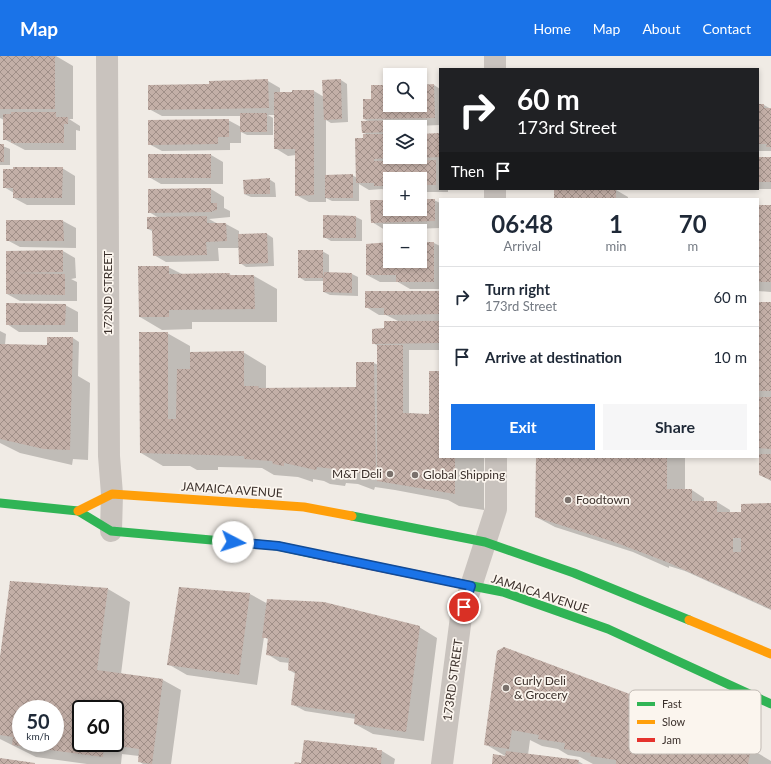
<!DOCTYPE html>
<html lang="en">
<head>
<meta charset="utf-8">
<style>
	:root { --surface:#fff; --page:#f6f6f7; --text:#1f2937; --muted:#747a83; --line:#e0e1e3; --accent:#1a73e8 }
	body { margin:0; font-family:Lato,sans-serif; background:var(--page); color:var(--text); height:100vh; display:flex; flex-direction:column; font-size:15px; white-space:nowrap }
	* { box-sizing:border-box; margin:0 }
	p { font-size:13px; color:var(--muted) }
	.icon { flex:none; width:22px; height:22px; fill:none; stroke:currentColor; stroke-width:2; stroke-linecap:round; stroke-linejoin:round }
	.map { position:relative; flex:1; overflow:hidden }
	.panel { position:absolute; left:439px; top:142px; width:320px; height:260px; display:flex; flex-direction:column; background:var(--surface); border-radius:0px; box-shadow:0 2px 6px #0003 }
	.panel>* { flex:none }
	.guide { position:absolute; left:439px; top:12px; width:320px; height:122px; border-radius:0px; box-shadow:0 2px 6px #0003; background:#202124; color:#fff; overflow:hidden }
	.tools { position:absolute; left:383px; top:12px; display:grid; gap:8px }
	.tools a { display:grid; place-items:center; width:44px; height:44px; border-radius:0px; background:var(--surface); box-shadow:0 2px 6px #0003; font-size:20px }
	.speed { position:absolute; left:12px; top:644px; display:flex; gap:8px; font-size:20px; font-weight:700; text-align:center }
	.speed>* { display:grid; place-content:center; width:52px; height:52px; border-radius:50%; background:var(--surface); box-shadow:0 2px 6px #0003; line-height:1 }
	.speed small { font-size:10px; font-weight:400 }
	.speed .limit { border:2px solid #111; border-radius:6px; background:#fff; color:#111 }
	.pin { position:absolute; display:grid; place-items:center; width:34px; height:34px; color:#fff; margin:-17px; border:2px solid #fff; border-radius:50%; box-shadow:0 1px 4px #0007 }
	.me { position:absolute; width:44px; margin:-22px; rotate:95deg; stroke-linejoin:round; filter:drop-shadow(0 0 3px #0008) }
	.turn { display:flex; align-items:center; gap:14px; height:84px; padding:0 12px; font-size:18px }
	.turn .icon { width:52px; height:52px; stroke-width:2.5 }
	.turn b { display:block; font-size:28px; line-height:34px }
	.then { display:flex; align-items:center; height:38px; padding:0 12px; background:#0003; gap:8px; font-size:15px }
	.eta { display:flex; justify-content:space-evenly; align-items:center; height:68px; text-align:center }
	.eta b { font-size:24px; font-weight:700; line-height:28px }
	.button { display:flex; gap:8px; margin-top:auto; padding:8px 12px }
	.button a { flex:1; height:46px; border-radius:0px; background:var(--accent); color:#fff; font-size:16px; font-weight:700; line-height:46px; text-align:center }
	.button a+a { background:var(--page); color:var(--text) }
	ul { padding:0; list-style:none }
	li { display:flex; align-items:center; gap:12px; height:60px; padding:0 12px; border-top:1px solid var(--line) }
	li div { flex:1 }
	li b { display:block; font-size:15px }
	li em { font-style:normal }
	header { display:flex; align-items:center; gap:24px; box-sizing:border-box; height:56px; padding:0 20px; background:var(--accent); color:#fff }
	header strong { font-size:19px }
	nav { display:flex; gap:22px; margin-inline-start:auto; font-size:14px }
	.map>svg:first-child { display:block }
	.shadow { fill:#0003; fill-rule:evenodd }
	.building { fill:url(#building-cross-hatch); fill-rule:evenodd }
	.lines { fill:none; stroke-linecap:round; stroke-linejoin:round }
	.street { stroke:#c9c3be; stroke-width:22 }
	.fast { stroke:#30b455; stroke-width:9 }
	.slow { stroke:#ff9f0a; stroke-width:9 }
	.jam { stroke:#e5322d; stroke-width:9 }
	.route-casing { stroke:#114b97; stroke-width:10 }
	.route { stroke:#1a73e8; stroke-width:7 }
	.poi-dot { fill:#7a716c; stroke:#fbf5ee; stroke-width:1.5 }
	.labels { text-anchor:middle; stroke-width:3.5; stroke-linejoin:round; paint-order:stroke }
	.street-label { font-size:12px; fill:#3b302b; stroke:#fbf5ee }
	.poi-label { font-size:12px; fill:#3b302b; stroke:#fbf5ee; text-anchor:start }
	.key { fill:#fbf5ee; stroke:#c1bab4; stroke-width:1 }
	.key-label { font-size:11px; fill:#3b302b }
</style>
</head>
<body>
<header>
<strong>Map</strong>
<nav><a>Home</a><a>Map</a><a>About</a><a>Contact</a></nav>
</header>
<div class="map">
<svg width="771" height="708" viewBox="0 0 771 708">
	<defs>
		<pattern id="building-cross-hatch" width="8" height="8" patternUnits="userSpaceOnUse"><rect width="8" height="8" fill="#c3afa7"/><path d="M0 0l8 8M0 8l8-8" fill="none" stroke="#a08f88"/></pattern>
	</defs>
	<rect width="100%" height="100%" fill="#f0ebe5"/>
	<path class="shadow" d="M0,0H56L73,10V63H69L80,70V75L76,74V94H25L4,83V64L0,62Z
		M341,24L347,28L348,66L331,67L326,64V120L352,119L357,122L364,83L368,79L362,76L370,66L364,63L372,44L390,30V49H420V30L434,29L440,33V69L390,71V101H420V79L440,78V133H448V136H420V123H390V136L382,133L369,134L359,128V145H332L326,142V146H309L296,139V99L288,100L275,92V59H268L273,62V79H247L241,76V87H230V94L162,95L149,88L228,64L241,71V60H162L149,53L210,29L268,25L280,32V37L314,35L324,41Z
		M758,49H764L771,53V95H758Z
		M0,89L10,93V109H0Z
		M211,99L223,106V128H161L149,121Z
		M758,102H771V133H758Z
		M62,112L75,120V149H27L14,142V137L4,131Z
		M269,123L275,127L276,141H251L244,138Z
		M211,133L224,141V152L230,155V161L209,163L218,168H226L239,175V179L267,178L273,182L274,210L246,211L240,207L239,192H218L219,205L166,206L154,199V176L148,173L159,162L149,156Z
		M616,134L628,141V143H555Z
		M420,144H434L440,147V172L385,174L372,166L390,145V153H420Z
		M758,150H771V236L758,235Z
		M324,160L356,161L362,164V185H331L324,181Z
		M7,165H63L76,172V192L20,191L7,184Z
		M420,187H434L440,190V233H410L398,226H380L367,219L390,188V205H420Z
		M63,195L75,202L76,222L71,223L77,226V245H20L7,238V196Z
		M322,195L329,199V217L352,218L358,221V240L330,239L324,236V225H305L299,221Z
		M168,211L182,218H229L233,220H254L277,233V266H192V273L162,274L140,261Z
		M440,236V294H409V357L430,359L440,316V401H484V454L459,450L448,444L395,434L375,431L374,434L358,428L346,427L345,430L330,428L324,425L313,423V426L298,421L274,419L262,412L218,411V414H197L190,410H163L141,397L167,277L190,290V297L243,296L266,310V333L357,332V307H374L378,309V290L373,287L385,273L400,266L386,259H379L366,251Z
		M758,247H771V425L760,419V402L721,401H758Z
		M65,249L78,256V276H19L7,268Z
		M0,275L6,278L5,289L46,290L73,282L79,286L78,320L90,327L88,404L73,403L72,409L20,397L0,387Z
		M537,401H685V434H692L704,442V446H717L730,454V457H742L771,448V554L685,515L669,510V512L633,496L555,471L536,461Z
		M180,532L250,538L268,548L419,571L437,582L424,685L373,678L355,668L356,663L305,655L292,648L296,618L289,614L290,607L280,606L267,598L269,584L264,581L257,629L187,619L168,608Z
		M108,533L130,546L121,618L163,624L181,634L171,708H143L139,705V700L122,698L121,708H87L36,701L0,683V608ZM21,653H55V687H21ZM81,653H115V687H81Z
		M498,596L744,689L771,705V708H593L580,701L568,699L558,693L542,690L530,684L528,699L578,705L583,708H493L507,701L485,688Z
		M305,685L382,695L395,703L394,708H295H302Z"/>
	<path class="building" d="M0,0H55V53H0Z
		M268,23L269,52L148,54V29L209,28V25Z
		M341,23L342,63L324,64L322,24Z
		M434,28L435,62L363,63V43H371V29H390V49H420V29Z
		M292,34H314V139L295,140V93H274V36H292Z
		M758,48H764V52H771V91H766L767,88H758Z
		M11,56H56V61H68V68H64V87H11V84H3V58H11Z
		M240,57H267V76H240Z
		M229,63V81H218V88L148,89V64Z
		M403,64V71H390V76L362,77L361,65Z
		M440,77V101L420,102V78Z
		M363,78H390V102L374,103V105L436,104V129H420V123H390V130H374V127H356L355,82H363Z
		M0,88H4V106H0Z
		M148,98H211V122H148Z
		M758,101H771V126H758Z
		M13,111H63L62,142H13V132H3V113H13Z
		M353,118V142H325V119Z
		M270,122V138H244L243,124Z
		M211,132V147H217V154L212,155V156L148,157V133Z
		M554,133H616V143H554Z
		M420,143H435V165L371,167L370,144H390V153H420Z
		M758,149H771V226H758Z
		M323,159L356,160V182H323Z
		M207,160V167H226L227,185L206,186L207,199L153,200L152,173H147V161Z
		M6,164H63L64,185H6Z
		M267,177L268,207L239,208L238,178Z
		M390,186V205H420V186H434V226H396V219H366V188Z
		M63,194V216L11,217L65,218V239L6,238V195Z
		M298,194H323V222L324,216L352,217V237L323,236V222H298Z
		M138,210H169V218L230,217L229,219H254L255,253L169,254V261H139Z
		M365,235H440V258L384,259V252H365Z
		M758,246H771V335H758Z
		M6,247L66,248L65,269H6Z
		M384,265H440V287L372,288V273L384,272Z
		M139,276H168V363H176L177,313H190V296L244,295V330H258L259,332L356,331V306H374L376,420L346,415L345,418L334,415V413L317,411L316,414L284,407V410L273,408L272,405L244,403V400L140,397Z
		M47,281H73L70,394L44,393L0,383V288L47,289Z
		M377,289H403V357L429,358V315H440V401H455V438L377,425Z
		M758,341H771V393L758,392Z
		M759,398H771V424L759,419Z
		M536,401H667V433H692V445H717V456H741V448L771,447V553L667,506L614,486L535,461ZM733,482H741V496H733Z
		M10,525L108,532L97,614L163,623L152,708L138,706L139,693L104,688L103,701L12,689L13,681L0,679V601ZM21,653H55V687H21ZM81,653H115V687H81Z
		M179,531L250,537L239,619L167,609Z
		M267,543L324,546L420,570L406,676L354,668L355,658L291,649L295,616L288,614L289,602L266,599L268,582H262Z
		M504,591L627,637L745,688L750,698L748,708H616V704L590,700L591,697L564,693L565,687L538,683L539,679L512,674L509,693L484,689L497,595Z
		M304,684L377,692V694H382L381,708H294L295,706L301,707Z
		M506,695L579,704L578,708H492L493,698L505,700Z
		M0,702L35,707V708H0Z"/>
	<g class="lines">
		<path class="street" d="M107,0L109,400L112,438L111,475
			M495,0V13
			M495,133V143
			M442,708L461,561L496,453V401"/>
		<path class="fast" d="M0,447L78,455L111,475L278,490L315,498
			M352,460L485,486L574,517L689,564
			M457,527L503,536L608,573L771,648"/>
		<path class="slow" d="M78,455L112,438L304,451L352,460
			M689,564L771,598"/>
		<path class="jam" d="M315,498L457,527"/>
	</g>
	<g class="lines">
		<g class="route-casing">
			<path id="route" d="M233,486L278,490L471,530L464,551"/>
		</g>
		<use href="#route" class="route"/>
	</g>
	<g class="poi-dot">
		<circle cx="390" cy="418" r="4"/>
		<circle cx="415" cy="419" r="4"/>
		<circle cx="568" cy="444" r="4"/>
		<circle cx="506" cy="632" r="4"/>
	</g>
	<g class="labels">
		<g class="street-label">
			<text transform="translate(108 237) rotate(-90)" y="4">172ND STREET</text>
			<text transform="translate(232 434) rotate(4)" y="4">JAMAICA AVENUE</text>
			<text transform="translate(540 538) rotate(18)" y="4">JAMAICA AVENUE</text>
			<text transform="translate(453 624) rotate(-82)" y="4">173RD STREET</text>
		</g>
		<g class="poi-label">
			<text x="382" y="422" text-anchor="end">M&amp;T Deli</text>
			<text x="423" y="423">Global Shipping</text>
			<text x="576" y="448">Foodtown</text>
			<text x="514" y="629">Curly Deli<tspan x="514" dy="14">&amp; Grocery</tspan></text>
		</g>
	</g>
	<rect x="629" y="634" width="132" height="64" rx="6" class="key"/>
	<rect x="637" y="646" width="18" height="4" fill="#30b455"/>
	<rect x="637" y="664" width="18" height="4" fill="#ff9f0a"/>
	<rect x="637" y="682" width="18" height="4" fill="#e5322d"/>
	<g class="key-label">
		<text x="662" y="652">Fast</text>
		<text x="662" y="670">Slow</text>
		<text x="662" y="688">Jam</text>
	</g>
</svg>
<div class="tools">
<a><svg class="icon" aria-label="search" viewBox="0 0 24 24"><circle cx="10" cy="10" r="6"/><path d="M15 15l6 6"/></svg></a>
<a><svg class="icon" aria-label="layers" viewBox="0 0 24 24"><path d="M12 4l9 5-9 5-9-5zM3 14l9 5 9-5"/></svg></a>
<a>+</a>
<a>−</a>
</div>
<div class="speed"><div>50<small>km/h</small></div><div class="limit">60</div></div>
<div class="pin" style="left:464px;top:551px;background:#d93025"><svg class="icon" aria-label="arrive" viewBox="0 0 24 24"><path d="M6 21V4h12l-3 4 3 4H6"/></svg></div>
<svg class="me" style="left:233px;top:486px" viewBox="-20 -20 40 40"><circle r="19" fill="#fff"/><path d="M0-13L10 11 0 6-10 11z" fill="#1a73e8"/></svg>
<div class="guide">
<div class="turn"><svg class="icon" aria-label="right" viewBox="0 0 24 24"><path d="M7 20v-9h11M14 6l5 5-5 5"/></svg><div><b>60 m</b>173rd Street</div></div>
<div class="then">Then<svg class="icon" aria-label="arrive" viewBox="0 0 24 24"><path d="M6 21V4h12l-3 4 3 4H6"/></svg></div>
</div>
<section class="panel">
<div class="eta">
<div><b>06:48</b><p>Arrival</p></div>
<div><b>1</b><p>min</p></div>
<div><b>70</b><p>m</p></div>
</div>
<ul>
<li><svg class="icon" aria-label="right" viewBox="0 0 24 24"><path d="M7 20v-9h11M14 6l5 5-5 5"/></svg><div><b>Turn right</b><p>173rd Street</p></div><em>60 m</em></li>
<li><svg class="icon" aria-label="arrive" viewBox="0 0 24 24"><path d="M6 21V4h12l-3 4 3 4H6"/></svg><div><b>Arrive at destination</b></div><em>10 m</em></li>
</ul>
<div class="button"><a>Exit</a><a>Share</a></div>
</section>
</div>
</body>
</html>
